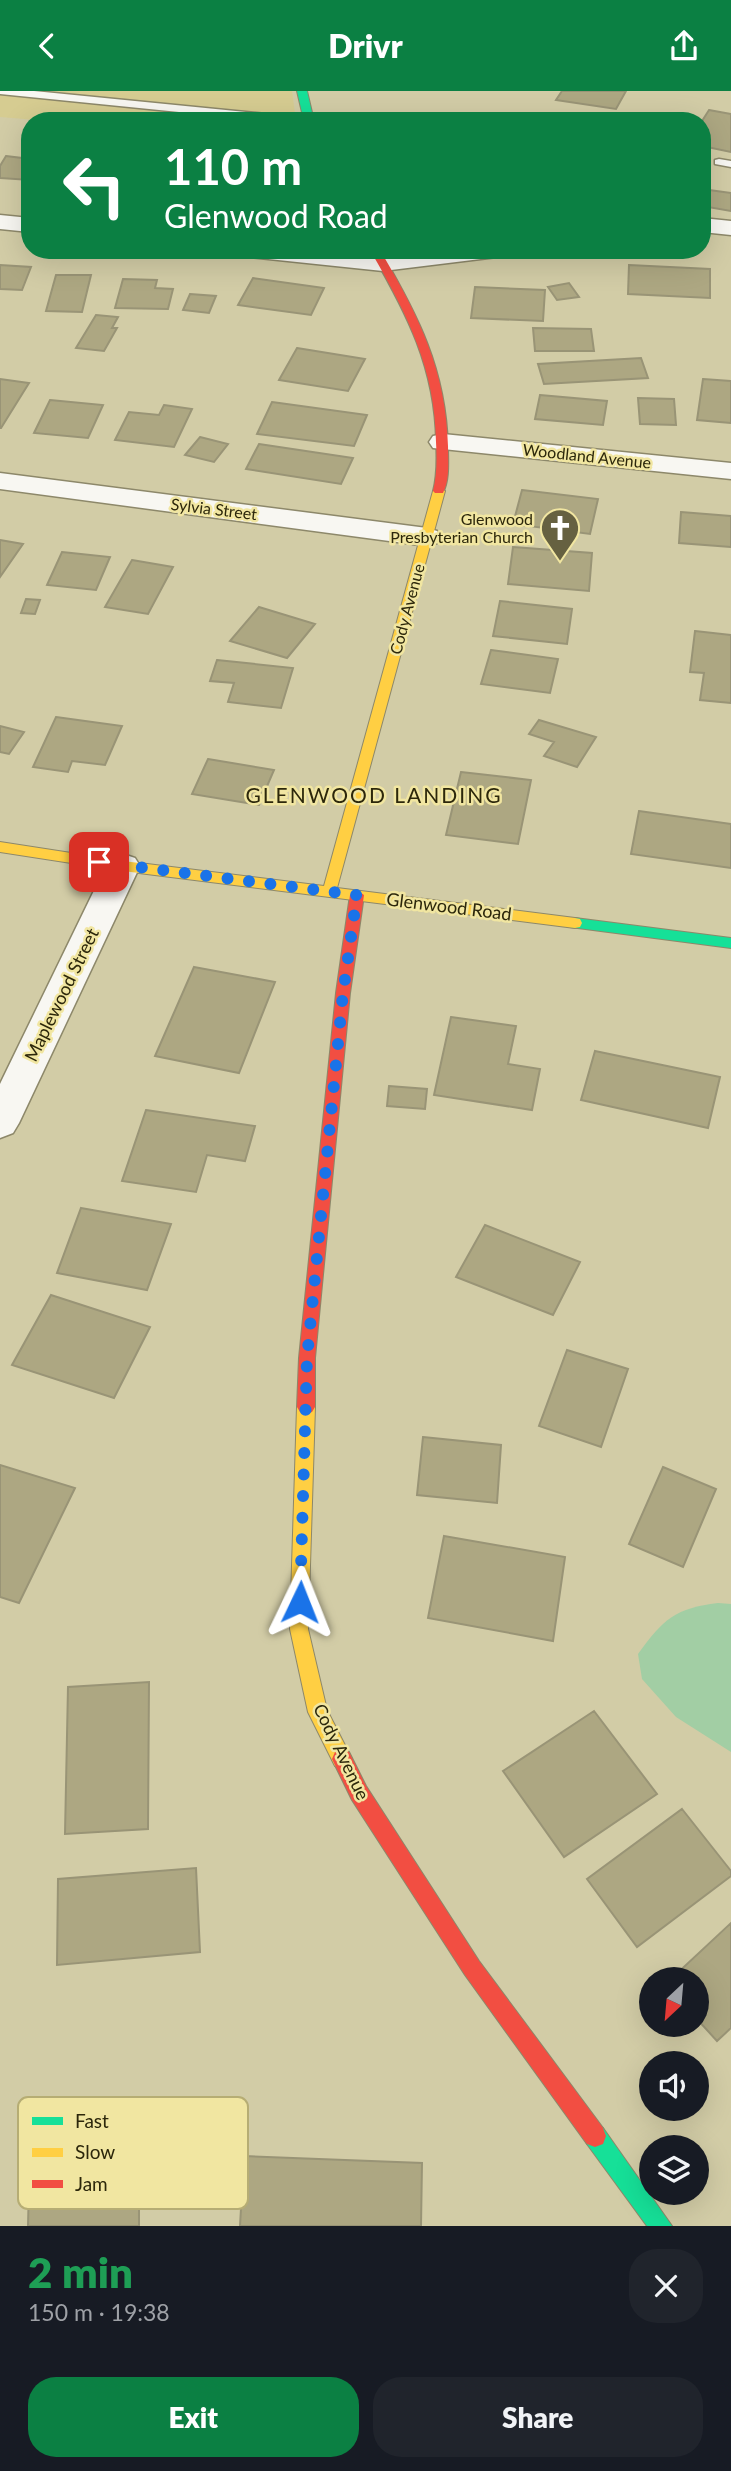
<!DOCTYPE html>
<html lang="en">
<head>
<meta charset="utf-8">
<style>
	:root { --surface:#171b24; --page:#20242c; --text:#f1f3f6; --muted:#9ea1a6; --accent:#0b8043 }
	body { margin:0; font-family:Lato,sans-serif; background:var(--page); color:var(--text); height:100vh; display:flex; flex-direction:column; font-size:26px; white-space:nowrap }
	* { box-sizing:border-box; margin:0 }
	p { font-size:23px; color:var(--muted) }
	.icon { flex:none; width:38px; height:38px; fill:none; stroke:currentColor; stroke-width:2; stroke-linecap:round; stroke-linejoin:round }
	.map { position:relative; height:2135px; overflow:hidden }
	.panel { display:flex; flex-direction:column; background:var(--surface); flex:1 }
	.panel>* { flex:none }
	.hud { position:absolute; left:21px; top:21px; width:690px; height:147px; border-radius:28px; box-shadow:0 7px 28px #0002; background:#0b8043; color:#fff; overflow:hidden }
	.needle { width:46px; rotate:206deg }
	.controls { position:absolute; left:639px; top:1876px; display:grid; gap:14px }
	.controls a { display:grid; place-items:center; width:70px; height:70px; border-radius:50%; background:var(--surface); box-shadow:0 7px 28px #0002; font-size:35px }
	.pin { position:absolute; display:grid; place-items:center; width:60px; height:60px; color:#fff; margin:-30px; border-radius:14px; box-shadow:0 4px 10px #0006 }
	.me { position:absolute; width:77px; margin:-38px; rotate:2deg; stroke-linejoin:round; filter:drop-shadow(0 0 5px #0008) }
	.turn { display:flex; align-items:center; gap:24px; height:147px; padding:0 28px; font-size:32px }
	.turn .icon { width:91px; height:91px; stroke-width:2.5 }
	.turn b { display:block; font-size:49px; line-height:60px }
	.round { display:grid; place-items:center; flex:none; width:74px; height:74px; border-radius:28px; background:var(--page) }
	.summary { display:flex; align-items:center; justify-content:space-between; height:119px; padding:0 28px }
	h1 { font-size:42px; font-weight:800; line-height:52px; color:#1e9e55 }
	.button { display:flex; gap:14px; margin-top:auto; padding:14px 28px }
	.button a { flex:1; height:80px; border-radius:28px; background:var(--accent); color:#fff; font-size:28px; font-weight:800; line-height:80px; text-align:center }
	.button a+a { background:var(--page); color:var(--text) }
	header { display:flex; justify-content:space-between; align-items:center; height:91px; padding:0 28px; background:var(--accent); color:#fff; font-size:32px; font-weight:800 }
	.map>svg:first-child { display:block }
	.built { fill:#d6cc91 }
	.green { fill:#a2cea4 }
	.building { fill:#ada782; stroke:#999476; stroke-width:2 }
	.lines { fill:none; stroke-linecap:round; stroke-linejoin:round }
	.lane-casing { stroke:#8d886a; stroke-width:3 }
	.street-casing { stroke:#8d886a; stroke-width:3 }
	.fast-casing { stroke:#8d886a; stroke-width:2 }
	.slow-casing { stroke:#8d886a; stroke-width:2 }
	.jam-casing { stroke:#8d886a; stroke-width:2 }
	.lane { fill:#f8f7f2; fill-rule:evenodd }
	.street { fill:#f8f7f2; fill-rule:evenodd }
	.fast { fill:#16e098; fill-rule:evenodd }
	.slow { fill:#ffcf43; fill-rule:evenodd }
	.jam { fill:#f24e42; fill-rule:evenodd }
	.route { stroke:#1a73e8; stroke-width:12; stroke-dasharray:0 21.6 }
	.labels { text-anchor:middle; stroke-width:5; stroke-linejoin:round; paint-order:stroke }
	.far-street-label { font-size:16px; fill:#2c270b; stroke:#f1e6a1 }
	.far-poi-label { font-size:16px; fill:#2c270b; stroke:#f1e6a1; text-anchor:end }
	.street-label { font-size:18px; fill:#2c270b; stroke:#f1e6a1 }
	.quarter-label { font-size:21px; letter-spacing:2px; fill:#2c270b; stroke:#f1e6a1 }
	.key { fill:#f1e6a1; stroke:#b6ad74; stroke-width:2 }
	.key-label { font-size:19px; fill:#2c270b }
</style>
</head>
<body>
<header><svg class="icon" aria-label="back" viewBox="0 0 24 24"><path d="M15 5l-7 7 7 7"/></svg>Drivr<svg class="icon" aria-label="share" viewBox="0 0 24 24"><path d="M12 15V3M7 8l5-5 5 5M5 13v7h14v-7"/></svg></header>
<div class="map">
<svg width="731" height="2135" viewBox="0 0 731 2135">
	<rect width="100%" height="100%" fill="#d2cca6"/>
	<path class="built" d="M0,0H292L296,30H49L0,26Z"/>
	<path class="green" d="M718,1512L731,1513V1661L676,1626L642,1588L638,1563C663,1528 676,1517 718,1512Z"/>
	<path class="building" d="M562,0H626L616,18L556,9Z
		M709,19L731,23V61L702,55V30Z
		M6,65L30,68V89L0,87V75Z
		M702,98L731,102V120L702,115Z
		M0,174L31,176L22,199L0,198Z
		M629,174L710,178V207L628,203Z
		M56,184H91L82,221L46,220Z
		M253,187L324,197L311,224L238,214Z
		M123,188L157,189L155,197L173,198L168,218L115,217Z
		M569,192L579,206L557,209L548,196Z
		M475,196L545,199L543,230L471,227Z
		M190,203L216,205L209,222L183,219Z
		M96,224L118,226L112,237H117L104,260L76,257Z
		M533,237L591,238L594,260H535Z
		M297,257L365,268L348,300L279,289Z
		M641,267L648,287L544,293L538,273Z
		M0,288L29,292L1,337H0Z
		M703,288L731,290V332L697,329Z
		M540,304L607,310L603,334L535,328Z
		M638,307L674,308L676,334L640,333Z
		M50,309L103,314L88,347L34,342Z
		M272,311L367,324L354,355L257,343Z
		M164,314L192,318L174,356L115,349L129,321L159,324Z
		M200,346L228,353L214,371L185,364Z
		M259,353L353,367L341,393L246,378Z
		M522,399L598,408L590,443L513,433Z
		M681,421L731,425V456L679,452Z
		M0,449L23,453L0,486Z
		M513,456L592,462L589,500L508,493Z
		M62,461L110,466L96,499L47,494Z
		M132,469L173,476L148,523L105,516Z
		M26,508L40,509L35,523L21,522Z
		M500,510L572,518L567,553L493,545Z
		M259,516L315,533L287,567L230,550Z
		M695,540L731,544V612L700,609L704,582L690,581Z
		M491,559L558,568L550,602L481,593Z
		M217,569L293,577L281,617L228,611L234,592L210,590Z
		M56,626L122,635L105,674L72,670L68,681L33,676Z
		M539,629L596,646L577,676L544,665L554,651L529,643Z
		M0,635L24,641L9,663L0,661Z
		M208,668L274,679L259,714L192,703Z
		M461,681L531,689L518,753L446,744Z
		M639,720L731,733V777L631,763Z
		M194,876L275,891L239,982L155,965Z
		M451,926L516,935L508,973L540,978L532,1019L434,1004Z
		M595,960L720,986L708,1037L581,1009Z
		M389,995L427,998L425,1018L387,1015Z
		M146,1019L255,1035L245,1070L207,1064L196,1101L122,1090Z
		M81,1117L171,1133L147,1199L57,1182Z
		M485,1134L580,1171L553,1224L456,1186Z
		M51,1204L150,1236L114,1307L12,1274Z
		M567,1259L628,1278L601,1356L539,1335Z
		M423,1346L501,1354L497,1412L417,1404Z
		M0,1374L75,1397L19,1512L0,1506Z
		M663,1376L716,1398L683,1476L629,1453Z
		M444,1445L565,1466L553,1550L428,1527Z
		M149,1591L148,1738L65,1743L68,1596Z
		M594,1620L657,1703L564,1766L503,1680Z
		M682,1718L731,1780V1785L637,1856L587,1788Z
		M196,1777L200,1861L57,1874L58,1788Z
		M731,1832V1937L717,1950L696,1927V1888H671Z
		M139,2045V2135H28L30,2054Z
		M244,2065L422,2072L421,2135H240Z"/>
	<g class="lines">
		<g class="lane-casing">
			<path id="lane" d="M0,0H34L306,27L311,30H269L0,3Z
				M719,68L731,70V76L715,73V69Z"/>
		</g>
		<g class="street-casing">
			<path id="street" d="M0,124L30,127V141L0,138Z
				M702,127L731,130V144L702,141Z
				M238,159H323L383,166L435,159H509L506,164L497,166L383,180L250,166L241,164Z
				M443,343L731,372V388L433,357L429,351L433,345Z
				M0,382L427,437L437,440L441,446L437,452L427,455L0,398Z
				M123,763L135,767L140,775L19,1032L13,1042L0,1047V993L106,775L111,767Z"/>
		</g>
		<g class="fast-casing">
			<path id="fast" d="M297,0H307L314,30H304Z
				M575,827L731,847V857L570,836L568,832L570,828Z
				M595,2034L603,2037L672,2135H647L587,2053L584,2045L587,2037Z"/>
		</g>
		<g class="slow-casing">
			<path id="slow" d="M439,397L445,400L337,797L575,827L580,828L582,832L580,836L575,837L123,780L0,761V751L123,770L324,795L433,400Z
				M306,1309L312,1311L315,1316L308,1538L327,1619L352,1668L349,1675L342,1678L335,1675L308,1621L290,1538L297,1316L300,1311Z"/>
		</g>
		<g class="jam-casing">
			<path id="jam" d="M370,159H380C418,224 446,278 448,355C448,370 450,388 443,402H435L433,400C437,384 437,368 436,351C435,277 407,223 370,159Z
				M357,799L364,804L350,902L315,1267V1316L312,1321L306,1323L300,1321L297,1316L299,1267L336,902L350,804Z
				M342,1658L349,1661L366,1695L479,1870L603,2037L606,2045L603,2053L595,2056L587,2053L465,1884L352,1709L332,1668L335,1661Z"/>
		</g>
		<use href="#lane" class="lane"/>
		<use href="#street" class="street"/>
		<use href="#fast" class="fast"/>
		<use href="#slow" class="slow"/>
		<use href="#jam" class="jam"/>
	</g>
	<g class="lines">
		<path class="route" d="M99,771L357,804L343,902L307,1267L300,1511"/>
	</g>
	<defs>
		<g id="church-pin" transform="scale(2.0125)"><path d="M0 17L-7.5 6A9.5 9.5 0 1 1 7.5 6Z" fill="#666141" stroke="#f1e6a1"/><path d="M-1.2-6h2.4v3.5h3.3v2.4h-3.3V6h-2.4V-.1h-3.3v-2.4h3.3Z" fill="#fff"/></g>
	</defs>
	<g fill-rule="evenodd">
		<use href="#church-pin" x="560" y="437"/>
	</g>
	<g class="labels">
		<g class="far-street-label">
			<text transform="translate(587 365) rotate(6)" y="6">Woodland Avenue</text>
			<text transform="translate(214 418) rotate(7)" y="6">Sylvia Street</text>
			<text transform="translate(407 518) rotate(-75)" y="6">Cody Avenue</text>
		</g>
		<g class="far-poi-label">
			<text x="533" y="434">Glenwood<tspan x="533" dy="18">Presbyterian Church</tspan></text>
		</g>
		<g class="street-label">
			<text transform="translate(449 816) rotate(7)" y="6">Glenwood Road</text>
			<text transform="translate(62 904) rotate(-64)" y="6">Maplewood Street</text>
			<text transform="translate(341 1661) rotate(64)" y="6">Cody Avenue</text>
		</g>
		<g class="quarter-label">
			<text x="374" y="712">GLENWOOD LANDING</text>
		</g>
	</g>
	<rect x="18" y="2006" width="230" height="112" rx="10" class="key"/>
	<rect x="32" y="2026" width="31" height="8" fill="#16e098"/>
	<rect x="32" y="2057" width="31" height="9" fill="#ffcf43"/>
	<rect x="32" y="2089" width="31" height="8" fill="#f24e42"/>
	<g class="key-label">
		<text x="75" y="2037">Fast</text>
		<text x="75" y="2068">Slow</text>
		<text x="75" y="2100">Jam</text>
	</g>
</svg>
<div class="controls">
<a><svg class="needle" viewBox="-14 -14 28 28"><path d="M0-13l5 13h-10z" fill="#e53935"/><path d="M0 13l5-13h-10z" fill="#9ea1a6"/></svg></a>
<a><svg class="icon" aria-label="sound" viewBox="0 0 24 24"><path d="M4 9h4l5-4v14l-5-4H4zM17 9q2 3 0 6"/></svg></a>
<a><svg class="icon" aria-label="layers" viewBox="0 0 24 24"><path d="M12 4l9 5-9 5-9-5zM3 14l9 5 9-5"/></svg></a>
</div>
<div class="pin" style="left:99px;top:771px;background:#d93025"><svg class="icon" aria-label="arrive" viewBox="0 0 24 24"><path d="M6 21V4h12l-3 4 3 4H6"/></svg></div>
<svg class="me" style="left:300px;top:1511px" viewBox="-20 -20 40 40"><path d="M0-17L14 15 0 8-14 15z" fill="#1a73e8" stroke="#fff" stroke-width="4"/></svg>
<div class="hud">
<div class="turn"><svg class="icon" aria-label="left" viewBox="0 0 24 24"><path d="M17 20v-9H6M10 6l-5 5 5 5"/></svg><div><b>110 m</b>Glenwood Road</div></div>
</div>
</div>
<section class="panel">
<div class="summary"><div><h1>2 min</h1><p>150 m · 19:38</p></div><a class="round"><svg class="icon" aria-label="close" viewBox="0 0 24 24"><path d="M6 6l12 12M18 6L6 18"/></svg></a></div>
<div class="button"><a>Exit</a><a>Share</a></div>
</section>
</body>
</html>
